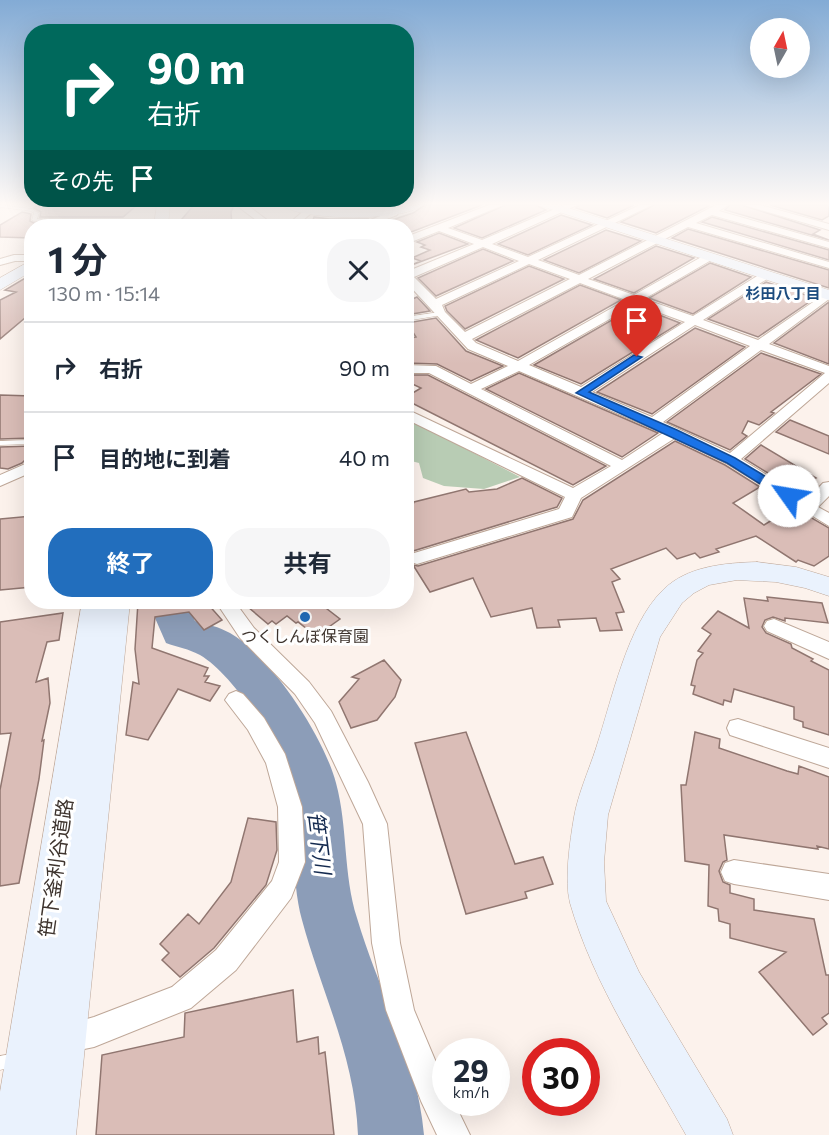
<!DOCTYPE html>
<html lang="ja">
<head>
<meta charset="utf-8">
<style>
	:root { --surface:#fff; --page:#f6f6f7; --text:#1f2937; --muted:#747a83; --line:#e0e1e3; --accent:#226ebd }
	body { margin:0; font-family:Commissioner,"Noto Sans JP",sans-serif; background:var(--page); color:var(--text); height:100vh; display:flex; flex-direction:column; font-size:22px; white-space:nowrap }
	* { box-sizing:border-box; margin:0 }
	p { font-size:20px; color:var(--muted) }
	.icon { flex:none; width:33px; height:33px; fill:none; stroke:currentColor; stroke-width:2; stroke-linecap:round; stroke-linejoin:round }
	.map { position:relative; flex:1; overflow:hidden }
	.drawer { position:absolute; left:24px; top:219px; width:390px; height:390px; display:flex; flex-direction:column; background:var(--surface); border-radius:24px; box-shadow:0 6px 24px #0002 }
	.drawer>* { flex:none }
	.top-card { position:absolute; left:24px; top:24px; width:390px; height:183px; border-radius:24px; box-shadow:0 6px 24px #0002; background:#00695c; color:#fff; overflow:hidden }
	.needle { width:39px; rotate:9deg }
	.tools { position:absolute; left:750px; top:18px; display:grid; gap:12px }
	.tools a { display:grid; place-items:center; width:60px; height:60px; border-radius:50%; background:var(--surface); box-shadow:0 6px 24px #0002; font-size:30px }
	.speed { position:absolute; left:432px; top:1038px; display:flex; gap:12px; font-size:30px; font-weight:700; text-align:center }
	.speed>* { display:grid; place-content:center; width:78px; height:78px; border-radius:50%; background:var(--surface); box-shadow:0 6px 24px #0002; line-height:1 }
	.speed small { font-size:15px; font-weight:400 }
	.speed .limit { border:9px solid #d22; background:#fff; color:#111 }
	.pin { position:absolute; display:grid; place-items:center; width:51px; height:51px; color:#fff; margin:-62px -26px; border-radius:50% 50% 50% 0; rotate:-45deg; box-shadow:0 0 6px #0007 }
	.pin .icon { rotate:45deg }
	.me { position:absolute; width:66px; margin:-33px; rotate:302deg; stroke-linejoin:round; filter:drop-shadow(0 0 4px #0008) }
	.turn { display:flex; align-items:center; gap:21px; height:126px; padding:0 24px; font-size:27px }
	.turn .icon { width:78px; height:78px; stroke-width:2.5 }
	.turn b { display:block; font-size:42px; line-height:51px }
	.then { display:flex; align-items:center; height:57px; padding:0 24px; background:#0003; gap:12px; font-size:22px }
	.round { display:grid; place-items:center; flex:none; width:63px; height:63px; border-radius:24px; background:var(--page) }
	.head { display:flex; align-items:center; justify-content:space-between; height:102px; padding:0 24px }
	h1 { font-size:36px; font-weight:700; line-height:45px }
	.cta { display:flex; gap:12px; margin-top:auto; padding:12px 24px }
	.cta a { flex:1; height:69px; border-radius:24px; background:var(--accent); color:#fff; font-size:24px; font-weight:700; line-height:69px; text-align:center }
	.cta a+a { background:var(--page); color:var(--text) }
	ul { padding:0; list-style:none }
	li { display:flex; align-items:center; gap:18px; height:90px; padding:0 24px; border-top:2px solid var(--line) }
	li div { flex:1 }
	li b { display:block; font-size:22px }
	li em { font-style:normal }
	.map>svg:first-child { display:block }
	.green { fill:#b8ccb4 }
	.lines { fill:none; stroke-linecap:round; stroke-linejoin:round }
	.river { fill:#8c9db8; fill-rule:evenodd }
	.building { fill:#dabdb7; stroke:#907670; stroke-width:1.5 }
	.lane-casing { stroke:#bea798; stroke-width:1 }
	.street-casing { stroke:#bea798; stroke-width:2 }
	.secondary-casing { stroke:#bea798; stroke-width:1 }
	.lane { fill:#fff; fill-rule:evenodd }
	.street { fill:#fff; fill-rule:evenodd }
	.secondary { fill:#eaf2fd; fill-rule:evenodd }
	.route { fill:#1a73e8; stroke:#114b97; stroke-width:1.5 }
	.poi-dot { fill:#226ebd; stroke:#fff; stroke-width:2 }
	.labels { text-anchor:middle; stroke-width:6; stroke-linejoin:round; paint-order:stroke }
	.far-neighbourhood-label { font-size:15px; font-weight:bold; fill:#1d4c7f; stroke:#fff }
	.poi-label { font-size:16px; fill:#3e342e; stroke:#fff }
	.near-street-label { font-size:20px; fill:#3e342e; stroke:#fff }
	.near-water-label { font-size:21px; font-style:italic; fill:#142a4f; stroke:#fff }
</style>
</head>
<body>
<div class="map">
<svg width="829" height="1135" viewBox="0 0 829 1135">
	<rect width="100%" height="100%" fill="#fcf2ec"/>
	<path class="green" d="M406,419H408L520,477L484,489L444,486L423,478L419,463L407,460Z"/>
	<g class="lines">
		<path class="river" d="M148,602H186L195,621C207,624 219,627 230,633C271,656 324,737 336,783C348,827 343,874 357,918C379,993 417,1055 424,1135H358C355,1057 322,994 302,920C290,876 297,829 288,785C281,747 233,674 200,655C189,649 177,647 166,643Z"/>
	</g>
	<path class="building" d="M37,205H137L123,217H40L41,212L34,208Z
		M194,205H234L231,212L232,226H176Z
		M425,205H482L406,234V226H374L413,213Z
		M505,205H536L546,210L482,238L454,228Z
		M579,205H634L607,218L576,208Z
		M654,205H706L709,206L656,233L621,222Z
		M730,205H742L820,230L813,234L829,240L725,210Z
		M770,205H829V216L822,220Z
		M22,212L31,214L30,221L34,223L116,224L113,226H32V238L0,237V225Z
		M561,215L592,225L528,255L498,244Z
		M314,217L329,219H367L355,226H311Z
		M712,217L829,250V260L702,222Z
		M688,229L829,270V288L672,238Z
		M606,230L641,241L579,273L544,260Z
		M439,233L468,244L409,266L421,261L412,258L430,250L421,247L425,245L417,242Z
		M656,246L694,258L634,293L594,279Z
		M483,249L513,261L436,296L418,278Z
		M710,263L751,277L693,314L649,298Z
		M529,266L564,279L465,329L447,311L445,306Z
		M32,274V312L0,339V300L16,292L5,290Z
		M766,282L815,298L758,337L708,319Z
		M580,285L621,300L518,358L476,340Z
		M417,297L430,311L406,315V302Z
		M829,302V364L774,343Z
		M636,306L680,323L581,384L534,365Z
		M436,318L466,351L503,366L471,381L437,364L406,363V339L416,337L407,323Z
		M695,328L745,347L652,414L597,392Z
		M761,353L821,374L771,412L774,413L759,425L748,421L742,433L747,436L730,450L667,422Z
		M519,373L658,433L622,457L486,389Z
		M406,375H428L606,466L573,485L406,400V397L421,388L406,381Z
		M0,395L32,396V438L0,439Z
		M790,420L829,436V454L776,432Z
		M675,441L725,465L760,487L733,503L764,525L793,507L829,528V556L814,566L798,560L796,562L756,536L716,549L719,552L700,558L695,553L677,559L666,548L611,569L620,579L612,582L624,612L616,613L622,630L600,631L596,618L558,620L560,627L537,628L532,608L491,617L473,578L430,592L413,565L418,566L573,519L583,500Z
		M761,445L816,478L794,489L745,459Z
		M32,446V453L22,463L8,469L0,468V447Z
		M522,478L562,498L557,507L410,552L407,556L406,508L412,507L414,502L466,489L469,492L497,489Z
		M32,516V587L0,590V519Z
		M767,597L822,603L828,623L785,618V621L773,617L765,620L762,627L766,633L791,644L792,648L813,659L811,661L829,670V735L803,727V722L794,719V707L734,689L731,702L724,700L723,705L693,694L695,686L691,685L697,660L703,653L698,651L711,634L702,628L718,611L749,628L744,598L768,601Z
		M138,602H188V605L196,602H206L222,620L204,630L189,612L155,617L152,648L208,668L204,676H209L205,682L220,686L210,701L178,689L148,740L126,735L133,682L139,684L135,649Z
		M242,602H318L340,619L316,636L298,622L296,623L287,616L276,624L272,621L268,624Z
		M63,613L59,640L47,642L36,682L48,678L50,703L42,741L44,740L39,779L19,883L0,886V790L11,733L0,734V622Z
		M384,660L401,680L395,697L377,720L351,728L339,702L359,679L352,677Z
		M466,732L515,864L543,857L553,884L525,892L527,898L466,914L415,743Z
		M695,732L720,739L719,748L787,771L798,774L799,766L829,777V849L817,846L818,849L724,835L727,860L723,862L719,871L723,882L730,885V893L754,899V910L814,919L826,975H829V1013L822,1018L827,1024L813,1035L759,972L786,952L730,938V924L719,921L718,909L708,906L709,865L685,861L681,785H686Z
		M248,818L276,822L277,850L266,885L214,948L180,977L162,960L169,953L160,944L188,914L199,924L231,882Z
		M293,990L297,1042L318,1037L319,1054L325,1052L334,1135H96L102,1055L184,1037L185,1013Z"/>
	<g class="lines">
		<g class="lane-casing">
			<path id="lane" d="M0,205L32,209L39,213L37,219L162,220L164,221L162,222L34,221L32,220L34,213L31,211L0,207Z
				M32,253V256L23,259L20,257Z
				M440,312L443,314L442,315L406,321V317Z
				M32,440V444L0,445V441Z
				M17,1053L22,1055L24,1060L22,1065L0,1070V1056Z"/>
		</g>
		<g class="street-casing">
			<path id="street" d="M236,205H247L275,226H264Z
				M305,205H315V210L296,226H286L306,209Z
				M389,205H399L397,215L369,226H357L389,212Z
				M489,205H503L448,228L482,240L564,205H577L492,244L528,257L640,205H652L538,260L579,275L716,205H728L719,211L829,242V248L712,215L696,223L829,262V268L688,227L588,279L634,295L705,255H713V259L644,299L693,316L762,273H770V277L703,320L758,340L829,291V299L769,344L829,366V383L741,459L807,500L823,483L829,482V496L818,507L829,513V526L726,463L675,438L581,498L572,517L417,564L411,562L408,558L411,554L559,509L565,497L406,419V409L573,488L611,466L429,373H406V365L436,366L471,384L508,366L468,349L406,282V272L474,244L439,231L406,244V237ZM483,247L519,261L436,299L414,277ZM529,264L570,279L465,332L445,312L442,305ZM580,283L626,300L518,361L476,343L472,339ZM636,304L685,322L581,387L529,365ZM695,325L750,346L652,417L592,392ZM761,350L825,373L730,453L663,422ZM519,371L663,433L622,460L481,389Z
				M744,205H760L829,224V230Z
				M14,255H32V261H15L0,265V259Z
				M32,461V472L0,486V475Z
				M216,602H235L254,628L309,682L331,711L368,782L387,824L400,943L414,1010L446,1086V1102H454L470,1135H437L421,1101L386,1010L372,943L363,824L315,723L295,694L240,638Z
				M774,619L829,642V659L767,631L764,626L767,621Z
				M236,691L243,694L264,718L285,754L302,807L305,862L291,898L236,970L191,1008L94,1047L65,1053L55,1048L50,1038L55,1028L94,1017L172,987L216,950L272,881L279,862L278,807L266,763L248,730L225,700L229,694Z
				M738,719L829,748V768L730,735L727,728L730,721Z
				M734,860L829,874V900L734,884L725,881L721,872L725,863Z"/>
		</g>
		<g class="secondary-casing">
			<path id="secondary" d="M157,205H170L168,226H154Z
				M281,205L353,210L423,205C403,222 301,221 281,205Z
				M538,205H559L829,290V300Z
				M32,260V271L0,290V278Z
				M757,562L796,567L829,577V596L805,588L776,582L737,580L709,585L694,593L682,603L660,637L608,815L604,862L606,901L639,972L727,1119L733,1135H686C645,1061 594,986 570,903C564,880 570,841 574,817C578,794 589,770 596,748C612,700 627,625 663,590C687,566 725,563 757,562Z
				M82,602H130L76,1135H0V1092Z"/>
		</g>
		<use href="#lane" class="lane"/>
		<use href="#street" class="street"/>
		<use href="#secondary" class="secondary"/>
	</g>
	<linearGradient id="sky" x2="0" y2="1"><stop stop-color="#83abd5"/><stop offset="0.56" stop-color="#fef9f6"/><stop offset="1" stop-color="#fef9f6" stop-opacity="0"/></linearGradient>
	<rect width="829" height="364" fill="url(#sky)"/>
	<path class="route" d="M634,355L642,357L589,392L677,430L735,458L793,493L795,496L793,499H784L727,463L576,393Z"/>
	<circle class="poi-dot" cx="305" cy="617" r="6"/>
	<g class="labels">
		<g class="far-neighbourhood-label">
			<text x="783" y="299">杉田八丁目</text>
		</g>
		<g class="poi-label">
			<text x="305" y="642">つくしんぼ保育園</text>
		</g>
		<g class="near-street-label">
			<text transform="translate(56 868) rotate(-82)" y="7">笹下釜利谷道路</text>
		</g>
		<g class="near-water-label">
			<text transform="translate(319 843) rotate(83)" y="7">笹下川</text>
		</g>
	</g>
</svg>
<div class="tools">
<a><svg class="needle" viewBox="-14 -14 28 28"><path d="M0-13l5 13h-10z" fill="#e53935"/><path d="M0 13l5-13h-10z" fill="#747a83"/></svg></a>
</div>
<div class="speed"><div>29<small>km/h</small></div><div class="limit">30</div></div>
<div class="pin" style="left:637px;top:357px;background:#d93025"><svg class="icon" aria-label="arrive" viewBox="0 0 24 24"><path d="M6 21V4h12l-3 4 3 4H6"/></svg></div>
<svg class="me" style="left:789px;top:496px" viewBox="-20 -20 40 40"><circle r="19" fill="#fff"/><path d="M0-13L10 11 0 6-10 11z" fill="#1a73e8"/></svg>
<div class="top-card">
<div class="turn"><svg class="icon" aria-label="right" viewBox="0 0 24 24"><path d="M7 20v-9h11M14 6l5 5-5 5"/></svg><div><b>90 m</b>右折</div></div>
<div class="then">その先<svg class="icon" aria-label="arrive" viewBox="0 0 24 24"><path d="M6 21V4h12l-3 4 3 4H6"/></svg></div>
</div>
<section class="drawer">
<div class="head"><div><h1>1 分</h1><p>130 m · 15:14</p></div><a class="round"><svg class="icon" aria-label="close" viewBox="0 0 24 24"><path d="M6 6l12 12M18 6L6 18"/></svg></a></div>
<ul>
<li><svg class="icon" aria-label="right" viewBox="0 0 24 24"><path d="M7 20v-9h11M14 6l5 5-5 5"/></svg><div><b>右折</b></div><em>90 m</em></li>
<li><svg class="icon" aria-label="arrive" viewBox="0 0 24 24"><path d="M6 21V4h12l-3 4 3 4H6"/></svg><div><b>目的地に到着</b></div><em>40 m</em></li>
</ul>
<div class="cta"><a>終了</a><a>共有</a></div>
</section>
</div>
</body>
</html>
